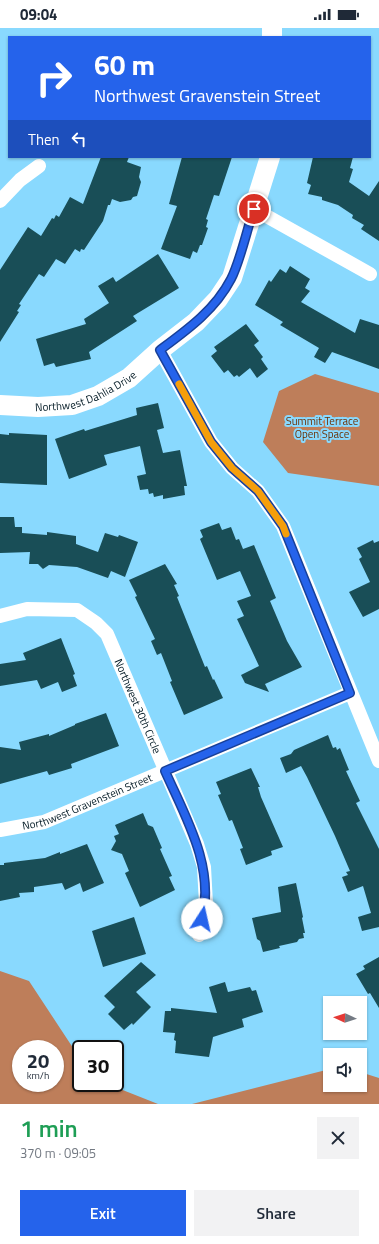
<!DOCTYPE html>
<html lang="en">
<head>
<meta charset="utf-8">
<style>
	:root { --surface:#fff; --page:#f2f2f3; --text:#1f2937; --muted:#747a83; --accent:#2563eb }
	body { margin:0; font-family:"Titillium Web",sans-serif; background:var(--page); color:var(--text); height:100vh; display:flex; flex-direction:column; font-size:15px; white-space:nowrap }
	* { box-sizing:border-box; margin:0 }
	p { font-size:13px; color:var(--muted) }
	.icon { flex:none; width:22px; height:22px; fill:none; stroke:currentColor; stroke-width:2; stroke-linecap:round; stroke-linejoin:round }
	.map { position:relative; height:1076px; overflow:hidden }
	.panel { display:flex; flex-direction:column; background:var(--surface); flex:1 }
	.panel>* { flex:none }
	.guide { position:absolute; left:8px; top:8px; width:363px; height:122px; border-radius:0px; box-shadow:0 1px 3px #0004; background:#2563eb; color:#fff; overflow:hidden }
	.needle { width:26px; rotate:273deg }
	.buttons { position:absolute; left:323px; top:968px; display:grid; gap:8px }
	.buttons a { display:grid; place-items:center; width:44px; height:44px; border-radius:0px; background:var(--surface); box-shadow:0 1px 3px #0004; font-size:20px }
	.speed { position:absolute; left:12px; top:1012px; display:flex; gap:8px; font-size:20px; font-weight:700; text-align:center }
	.speed>* { display:grid; place-content:center; width:52px; height:52px; border-radius:50%; background:var(--surface); box-shadow:0 1px 3px #0004; line-height:1 }
	.speed small { font-size:10px; font-weight:400 }
	.speed .limit { border:2px solid #111; border-radius:6px; background:#fff; color:#111 }
	.pin { position:absolute; display:grid; place-items:center; width:34px; height:34px; color:#fff; margin:-17px; border:2px solid #fff; border-radius:50%; box-shadow:0 1px 4px #0007 }
	.me { position:absolute; width:44px; margin:-22px; rotate:10deg; stroke-linejoin:round; filter:drop-shadow(0 0 3px #0008) }
	.turn { display:flex; align-items:center; gap:14px; height:84px; padding:0 20px; font-size:18px }
	.turn .icon { width:52px; height:52px; stroke-width:2.5 }
	.turn b { display:block; font-size:28px; line-height:34px }
	.then { display:flex; align-items:center; height:38px; padding:0 20px; background:#0003; gap:8px; font-size:15px }
	.round { display:grid; place-items:center; flex:none; width:42px; height:42px; border-radius:0px; background:var(--page) }
	.overview { display:flex; align-items:center; justify-content:space-between; height:68px; padding:0 20px }
	h1 { font-size:24px; font-weight:600; line-height:30px; color:#1e9e55 }
	.action { display:flex; gap:8px; margin-top:auto; padding:8px 20px }
	.action a { flex:1; height:46px; border-radius:0px; background:var(--accent); color:#fff; font-size:16px; font-weight:600; line-height:46px; text-align:center }
	.action a+a { background:var(--page); color:var(--text) }
	.status { display:flex; justify-content:space-between; align-items:center; height:28px; padding:0 20px; background:var(--surface); direction:ltr }
	.status svg { height:11px; fill:currentColor }
	.map>svg:first-child { display:block }
	.forest { fill:#be7e5a; fill-rule:evenodd }
	.building { fill:#194e57 }
	.lines { fill:none; stroke-linecap:round; stroke-linejoin:round }
	.street { stroke:#fff; stroke-width:14 }
	.secondary { stroke:#fff; stroke-width:20 }
	.route-casing { stroke:#184099; stroke-width:10 }
	.route { stroke:#2563eb; stroke-width:7 }
	.slow { stroke:#f59e0b; stroke-width:7 }
	.labels { text-anchor:middle; stroke-width:4; stroke-linejoin:round; paint-order:stroke }
	.street-label { font-size:11px; fill:#011823; stroke:#89d9fe }
	.park-label { font-size:11px; fill:#6c3004; stroke:#89d9fe }
</style>
</head>
<body>
<div class="status"><b>09:04</b><svg viewBox="0 0 49 12"><path d="M0 12V9h3v3zM5 12V6h3v6zM10 12V3h3v9zM15 12V0h3v12zM26 1h20v11H26zM47 4h2v5h-2z"/></svg></div>
<div class="map">
<svg width="379" height="1076" viewBox="0 0 379 1076">
	<rect width="100%" height="100%" fill="#89d9fe"/>
	<path class="forest" d="M315,346L379,365V458L288,445L263,414L279,363Z
		M0,943L29,953L81,1032V1055H105L158,1076H0ZM21,1021H55V1055H21Z
		M330,1041V1057H360V1044L379,1050V1076H192Z"/>
	<path class="building" d="M101,129H129L127,134L141,139L139,149L141,154L137,168L133,169L131,172L120,174L112,171L110,177H108L103,193L84,222L81,221L80,224L75,221L65,236L56,231L44,249L39,246L19,276L21,277L17,283L19,284L0,314V242L28,199L41,208L52,190L54,191L56,187L59,189L70,169L83,176Z
		M182,129H232L219,168L214,167L206,191L208,192L206,199L208,200L202,217H200L197,225L193,223L190,231L161,221L177,178L169,176Z
		M313,129H353L350,140L353,141L349,154L369,168L379,153V213L361,201L364,197L352,190L353,187L338,177L322,172V169L308,166L311,157L307,155Z
		M158,226L179,260L133,288L137,293L89,324L91,331L56,339L54,335L44,338L36,311L86,296L84,291L109,275L98,258L113,249L116,254Z
		M290,238L310,251L305,260L310,263L301,274L355,305L360,291L379,297V341L332,324L325,335L314,329L319,320L280,297L283,294L255,277L269,252L271,254L280,241L286,245Z
		M246,296L259,313L254,317L263,329L261,331L268,341L257,350L250,340L239,349L237,347L234,349L228,342L224,345L211,328L217,323L214,319Z
		M158,375L164,400L157,402L163,425L180,422L187,458H184L185,467L163,471V467L154,469L153,465L149,466L148,461L140,462L137,448L146,446L140,418L104,427L107,437L69,451L55,411L84,401L85,403L137,387L136,380Z
		M9,405L47,407V457L0,455V406L9,407Z
		M0,489H14L15,499H22V505L47,507V504L76,508V516L98,524L105,505L118,509L119,507L138,514L125,549L111,543L108,550L77,539L49,537L43,541L38,536H29L30,524L0,525Z
		M219,495L222,502L231,499L236,512L239,511L243,521L254,517L276,570L270,573L287,613L302,639L265,656L269,664L245,655L241,647L259,638L237,591L244,588L237,573L251,568L240,543L217,552L200,511L203,509L200,502Z
		M373,512L374,515L379,513V581L363,589L349,564L370,554L359,531L362,529L357,520Z
		M165,536L177,556L174,557L179,568L177,569L205,639L207,638L213,652L214,651L223,670L184,687L170,654L172,653L161,625L157,627L151,613L155,611L135,569L137,568L129,552Z
		M61,610L75,646L73,647L77,658L62,664L58,654L41,661L37,652L0,658V636L26,632L23,625Z
		M106,685L119,718L71,736L72,740L49,747L47,743L0,756V719L21,722L19,714L49,706V708L75,697V696Z
		M328,707L333,720L336,719L337,722L340,720L349,742L346,743L360,773L356,775L379,821V899L362,903L358,889L371,885L363,858L348,864L342,849L348,847L346,844L350,843L335,808L307,749L301,738L286,745L280,730L291,726L294,722Z
		M251,740L260,759H258L261,769L283,819L271,823L272,827L246,837L240,821L243,820L232,792L229,793L218,767L221,766L216,754Z
		M143,785L148,797L153,799L162,820L160,821L172,848L169,849L175,862L140,879L125,845L129,843L122,826L111,822L116,813L114,808L119,806L115,797Z
		M87,816L104,855L83,864L80,855L65,862L62,855L34,859V864L19,865L20,869L0,873V837H4V835L45,830L60,824V826Z
		M296,855L303,889L302,890L305,905H303L304,910L299,911L297,914L279,918L280,920L263,924L260,913L257,911L252,890L281,884L278,859Z
		M134,889L146,926L103,939L92,903Z
		M379,929V980L370,965L368,966L356,946L365,941L363,938Z
		M141,934L156,947L136,964L151,979L133,997L132,995L124,1002L108,986L115,979L104,968Z
		M225,954L228,964L250,959L252,963L256,962L263,984L242,991L244,999L213,1009L209,1029L175,1025L176,1013L174,1012L175,1005L163,1004L165,983H171V980L217,985L209,959Z"/>
	<g class="lines">
		<g class="street">
			<path d="M0,173L20,152L39,138"/>
			<path d="M254,181L370,246"/>
			<path d="M160,322L211,414L232,440L258,463L283,498L379,733"/>
			<path id="s1" d="M0,588L27,581L77,582L96,595L107,606L197,816L204,839L206,876L199,907"/>
			<path id="s2" d="M0,802L44,794L350,665"/>
		</g>
		<g class="secondary">
			<path d="M272,0V9"/>
			<path id="s3" d="M0,377L38,379L72,377L98,368L129,350L160,322L196,294L218,271L232,250L270,129"/>
		</g>
	</g>
	<g class="lines">
		<g class="route-casing">
			<path id="route" d="M202,891C215,839 186,790 165,743L350,665L283,498L258,463L232,440L211,414L160,322C187,302 215,282 231,251C240,234 247,201 254,181"/>
		</g>
		<use href="#route" class="route"/>
		<path class="slow" d="M179,356L211,414L232,440L258,463L283,498L286,506"/>
	</g>
	<g class="labels">
		<g class="street-label">
			<text dy="4" stroke="none"><textPath href="#s3" startOffset="89">Northwest Dahlia Drive</textPath></text>
			<text dy="4" stroke="none"><textPath href="#s1" startOffset="195">Northwest 30th Circle</textPath></text>
			<text dy="4" stroke="none"><textPath href="#s2" startOffset="92">Northwest Gravenstein Street</textPath></text>
		</g>
		<g class="park-label">
			<text x="322" y="397">Summit Terrace<tspan x="322" dy="13">Open Space</tspan></text>
		</g>
	</g>
</svg>
<div class="buttons">
<a><svg class="needle" viewBox="-14 -14 28 28"><path d="M0-13l5 13h-10z" fill="#e53935"/><path d="M0 13l5-13h-10z" fill="#747a83"/></svg></a>
<a><svg class="icon" aria-label="sound" viewBox="0 0 24 24"><path d="M4 9h4l5-4v14l-5-4H4zM17 9q2 3 0 6"/></svg></a>
</div>
<div class="speed"><div>20<small>km/h</small></div><div class="limit">30</div></div>
<div class="pin" style="left:254px;top:181px;background:#d93025"><svg class="icon" aria-label="arrive" viewBox="0 0 24 24"><path d="M6 21V4h12l-3 4 3 4H6"/></svg></div>
<svg class="me" style="left:202px;top:891px" viewBox="-20 -20 40 40"><circle r="19" fill="#fff"/><path d="M0-13L10 11 0 6-10 11z" fill="#2563eb"/></svg>
<div class="guide">
<div class="turn"><svg class="icon" aria-label="right" viewBox="0 0 24 24"><path d="M7 20v-9h11M14 6l5 5-5 5"/></svg><div><b>60 m</b>Northwest Gravenstein Street</div></div>
<div class="then">Then<svg class="icon" aria-label="left" viewBox="0 0 24 24"><path d="M17 20v-9H6M10 6l-5 5 5 5"/></svg></div>
</div>
</div>
<section class="panel">
<div class="overview"><div><h1>1 min</h1><p>370 m · 09:05</p></div><a class="round"><svg class="icon" aria-label="close" viewBox="0 0 24 24"><path d="M6 6l12 12M18 6L6 18"/></svg></a></div>
<div class="action"><a>Exit</a><a>Share</a></div>
</section>
</body>
</html>
